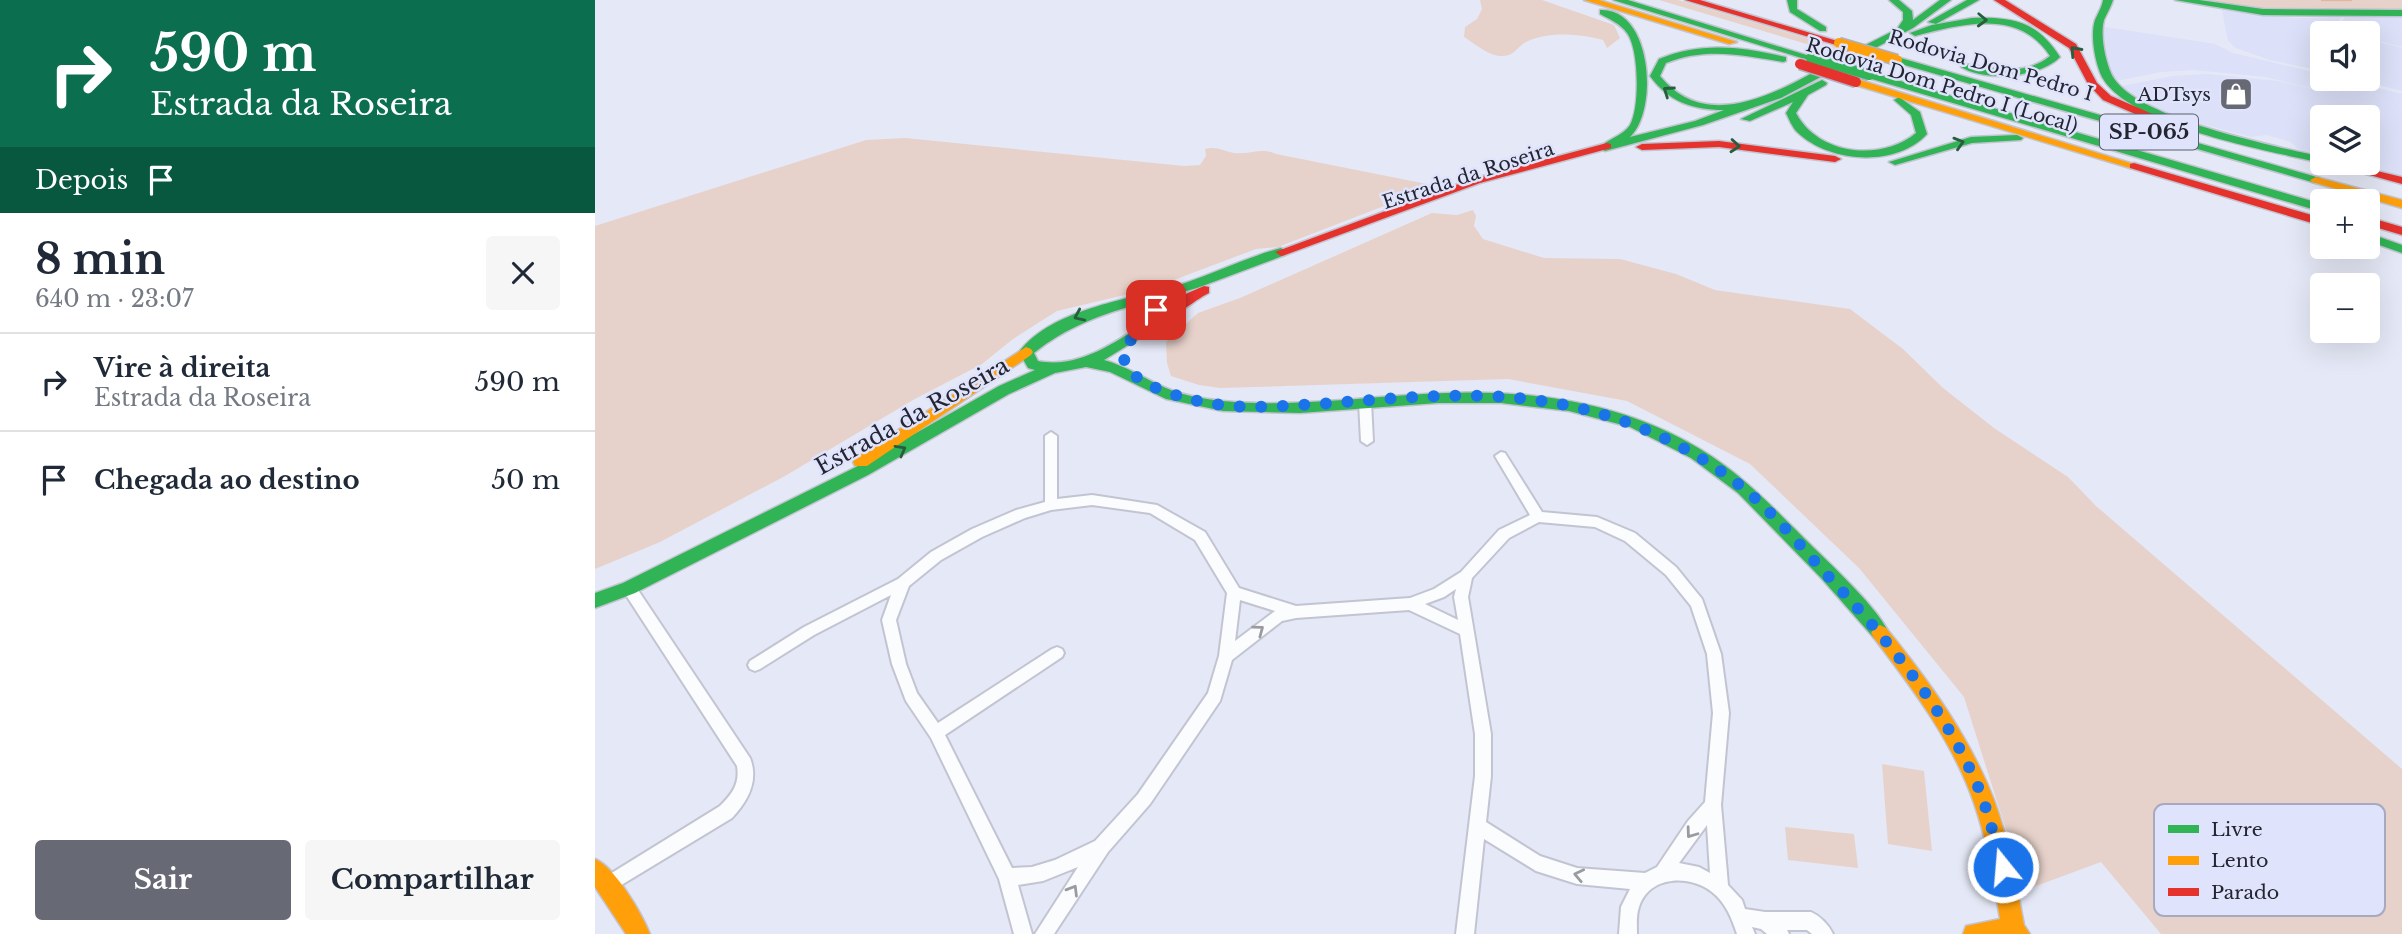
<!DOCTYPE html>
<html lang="pt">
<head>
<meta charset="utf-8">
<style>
	:root { --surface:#fff; --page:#f6f6f7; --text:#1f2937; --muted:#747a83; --line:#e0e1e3; --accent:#676975 }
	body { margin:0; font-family:"Libre Baskerville",serif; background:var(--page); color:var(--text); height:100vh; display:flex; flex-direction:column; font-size:26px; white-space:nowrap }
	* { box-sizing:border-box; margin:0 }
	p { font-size:23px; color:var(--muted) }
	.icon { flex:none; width:38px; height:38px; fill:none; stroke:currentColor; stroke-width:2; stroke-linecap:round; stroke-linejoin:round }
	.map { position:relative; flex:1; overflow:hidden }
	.details { display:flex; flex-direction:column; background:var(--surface); width:595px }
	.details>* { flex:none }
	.hud { background:#0b6e4f; color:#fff; overflow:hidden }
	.buttons { position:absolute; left:1715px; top:21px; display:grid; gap:14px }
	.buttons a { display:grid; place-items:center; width:70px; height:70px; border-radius:7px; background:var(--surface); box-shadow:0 7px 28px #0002; font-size:35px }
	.pin { position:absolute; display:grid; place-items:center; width:60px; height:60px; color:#fff; margin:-30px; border-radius:14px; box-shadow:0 4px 10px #0006 }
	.me { position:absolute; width:77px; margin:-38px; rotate:343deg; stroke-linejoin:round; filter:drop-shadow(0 0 5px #0008) }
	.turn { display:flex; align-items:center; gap:24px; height:147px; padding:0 35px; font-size:32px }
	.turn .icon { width:91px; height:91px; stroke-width:2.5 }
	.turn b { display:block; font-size:49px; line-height:60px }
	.then { display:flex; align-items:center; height:66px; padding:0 35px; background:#0003; gap:14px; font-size:26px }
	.round { display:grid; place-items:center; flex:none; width:74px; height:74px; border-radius:7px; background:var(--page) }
	.overview { display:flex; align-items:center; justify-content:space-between; height:119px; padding:0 35px }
	h1 { font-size:42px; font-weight:700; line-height:52px }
	.button { display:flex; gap:14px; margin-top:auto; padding:14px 35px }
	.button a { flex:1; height:80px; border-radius:7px; background:var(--accent); color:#fff; font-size:28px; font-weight:700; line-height:80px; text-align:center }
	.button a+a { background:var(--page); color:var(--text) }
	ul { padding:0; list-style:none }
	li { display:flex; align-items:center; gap:21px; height:98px; padding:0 35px; border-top:2px solid var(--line) }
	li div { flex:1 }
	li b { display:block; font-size:26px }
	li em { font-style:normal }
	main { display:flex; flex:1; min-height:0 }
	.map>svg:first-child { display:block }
	.built { fill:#dce0f8 }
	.green { fill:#e7d2cb }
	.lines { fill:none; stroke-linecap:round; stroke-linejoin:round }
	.stream { stroke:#dfb7a1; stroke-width:2.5 }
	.street-casing { stroke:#c3c4d1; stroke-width:4 }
	.fast-casing { stroke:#c3c4d1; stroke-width:3 }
	.slow-casing { stroke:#c3c4d1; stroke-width:3 }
	.jam-casing { stroke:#c3c4d1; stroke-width:3 }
	.street { fill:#fbfcfe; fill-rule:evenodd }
	.fast { fill:#30b455; fill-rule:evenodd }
	.slow { fill:#ff9f0a; fill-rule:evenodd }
	.jam { fill:#e5322d; fill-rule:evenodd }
	.fast-bridge-casing { stroke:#afb0c4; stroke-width:13; stroke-linecap:butt }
	.slow-bridge-casing { stroke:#afb0c4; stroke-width:13; stroke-linecap:butt }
	.jam-bridge-casing { stroke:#afb0c4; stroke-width:13; stroke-linecap:butt }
	.fast-bridge { stroke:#30b455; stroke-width:10 }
	.slow-bridge { stroke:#ff9f0a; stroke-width:10 }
	.jam-bridge { stroke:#e5322d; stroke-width:10 }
	.oneway { stroke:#285e3f }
	.oneway2 { stroke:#9a9ba1 }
	.route { stroke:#1a73e8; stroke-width:12; stroke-dasharray:0 21.6 }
	.labels { text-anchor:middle; stroke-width:5; stroke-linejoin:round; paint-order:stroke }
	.far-street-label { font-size:19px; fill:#232530; stroke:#dfe3fc }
	.far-poi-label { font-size:19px; fill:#232530; stroke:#dfe3fc; text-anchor:end }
	.shield { fill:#dfe3fc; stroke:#5b5e6d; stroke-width:2 }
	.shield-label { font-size:21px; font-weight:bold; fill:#232530 }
	.street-label { font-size:23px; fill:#232530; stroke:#dfe3fc }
	.key { fill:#dfe3fc; stroke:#a7aabf; stroke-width:2 }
	.key-label { font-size:19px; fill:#232530 }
</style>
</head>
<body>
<main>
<section class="details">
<div class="hud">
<div class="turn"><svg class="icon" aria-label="right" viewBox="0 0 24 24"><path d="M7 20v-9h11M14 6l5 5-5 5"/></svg><div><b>590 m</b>Estrada da Roseira</div></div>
<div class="then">Depois<svg class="icon" aria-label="arrive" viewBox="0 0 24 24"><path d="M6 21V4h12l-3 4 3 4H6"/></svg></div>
</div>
<div class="overview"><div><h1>8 min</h1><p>640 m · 23:07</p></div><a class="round"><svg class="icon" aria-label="close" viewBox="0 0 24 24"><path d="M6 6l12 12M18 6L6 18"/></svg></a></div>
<ul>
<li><svg class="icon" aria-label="right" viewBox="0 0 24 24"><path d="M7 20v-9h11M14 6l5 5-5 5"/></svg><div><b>Vire à direita</b><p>Estrada da Roseira</p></div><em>590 m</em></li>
<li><svg class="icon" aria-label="arrive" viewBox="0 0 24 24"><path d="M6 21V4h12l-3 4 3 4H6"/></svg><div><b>Chegada ao destino</b></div><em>50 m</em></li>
</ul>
<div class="button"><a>Sair</a><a>Compartilhar</a></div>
</section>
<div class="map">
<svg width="1807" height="934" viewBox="0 0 1807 934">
	<rect width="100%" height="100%" fill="#e5e8f6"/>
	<path class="built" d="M1627,10L1700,18L1746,17L1739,29L1741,31L1750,17L1807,15V47L1773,38V33H1727V71L1675,60L1641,48L1633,41Z
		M1504,26L1620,44L1638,53L1727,74V79H1747L1807,94V177L1753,163H1773V117H1727V156L1703,149L1696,142L1672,135L1656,137L1566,113L1522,87L1578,76L1612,74L1683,81L1743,95L1671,77L1599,70L1566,72L1511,83Z
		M1773,39L1807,48V91L1759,79H1773Z"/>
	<path class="green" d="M885,0H947L1019,25L1025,38L1012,48L1008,40C984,34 954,31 931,42C923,46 919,56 908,56C895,57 880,44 869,37L870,27L882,19L887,9Z
		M1064,0H1083L1251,50L1245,54Z
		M1602,0H1807V9C1737,11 1671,13 1602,0Z
		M310,138L589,166L605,165L611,156L610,149C622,146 628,151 639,153C654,155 667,147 681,154L837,185L808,198L796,194L785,196L789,206L683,247L661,249L555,289L462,311L418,339L387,364L318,400L190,476L65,542L0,569V226L271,140Z
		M878,210L881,216L879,226L888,239L949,258L1025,259L1081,274L1120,290L1255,309L1308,349L1348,388L1399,428L1473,477L1501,506L1807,769V934H1566L1506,862L1430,890L1369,697L1264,568L1155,464L1032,401L913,379L625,388L604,385L576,376L572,363L571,342L603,313L645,298L837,213L862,215Z
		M1287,764L1329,771L1337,851L1293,844Z
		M1190,827L1259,834L1263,868L1193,860Z"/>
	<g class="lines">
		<path class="stream" d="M1727,0H1756"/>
		<g class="street-casing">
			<path id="street" d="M770,398L776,402L778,441L772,445L766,441L764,402Z
				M456,432L462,436V499L497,495L562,505L610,532L644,588L701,606L815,598L839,589L866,572L904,530L935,515L900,456L906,452L910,453L947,512L1002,517L1040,533L1081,567L1107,599L1126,654L1134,713L1126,805L1133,885L1147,900L1150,909L1170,912H1216C1225,916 1234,925 1238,934H1217L1212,930H1192L1194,934H1172L1166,929L1157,927L1160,934H1142C1137,919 1131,903 1117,892C1094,874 1054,876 1044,907C1041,915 1042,926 1042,934H1024L1026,907L1035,889L982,884L941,871L889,839L879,934H861L880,776V734L865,634L814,610L701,618L687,621L637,660L625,701L555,804L513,852L459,934H440L483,867L448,881L423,885L437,934H419L404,879L336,738L311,701L297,664L287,620L296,595L219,635L165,669L160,671L155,669L153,665L155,661L209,627L303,579L336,552L377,529L421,510L450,502V436ZM497,505L555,513L600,540L632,593L624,656L613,693L543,794L500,841L460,860L437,867L417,868L350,735L467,657L469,653L467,649L462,647L457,649L343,723L322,693L311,664L301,620L314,586L346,560L387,537L430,518L456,510ZM944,522L1000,527L1030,541L1071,575L1096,606L1112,654L1118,713L1110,802L1093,821L1062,867L1050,873L982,868L945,856L891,822L896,776V734L873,597L877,578L914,538ZM861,589L859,597L863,620L830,604L849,597ZM645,600L680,611L640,641ZM1112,825L1115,873L1104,867L1084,863Z
				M34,582L39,584L155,758C164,781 153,801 137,818L13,893L7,891L5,885L7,879L125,806C137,794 145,784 142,766L29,592L27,588L29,584Z"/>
		</g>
		<g class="fast-casing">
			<path id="fast" d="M1018,0H1033L1221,58L1213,60Z
				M1192,0H1202V9L1231,27V31H1225L1195,12Z
				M1294,0H1304L1317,11L1318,20L1345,0H1356L1318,28L1186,98L1108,125L1010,151L1004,148C1012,139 1028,136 1035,125C1045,107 1044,49 1032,33C1026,24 1014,19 1005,14V10C1057,7 1064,110 1035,137L1100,121L1129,110C1098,110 1074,102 1055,76L1064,59C1106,41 1148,47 1191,57V61L1188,62C1148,55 1110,47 1071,63L1065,76C1115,138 1192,86 1245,58C1264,48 1283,39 1302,29L1308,20V12Z
				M1372,0H1384L1341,24L1333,22Z
				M1508,0H1518C1516,7 1512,13 1509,20C1505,35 1510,59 1516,73C1535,118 1681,146 1727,157V163H1730H1727C1674,151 1534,126 1507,77C1500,63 1495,35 1500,20C1503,13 1507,7 1508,0Z
				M1580,0H1604L1668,9L1807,10V16L1668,15Z
				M1377,18C1418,17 1442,21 1465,57C1445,78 1390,82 1366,67L1371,64C1400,69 1430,76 1455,56C1424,8 1367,24 1320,36L1315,33L1337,25Z
				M1302,57L1725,178L1727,180L1721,183L1717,182L1299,62L1297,60Z
				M1270,73H1278L1727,204V212L1270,77Z
				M1227,80L1232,83L1231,85L1213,95L1201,113C1223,155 1286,162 1321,133L1316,115L1299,100L1304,97L1325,112L1332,134C1301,168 1234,163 1202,132C1197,127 1194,119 1191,113L1198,102L1155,121L1146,119Z
				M1422,135L1428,138L1426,140L1377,143L1300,165L1294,162L1376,137Z
				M1773,233L1807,245V253L1773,241Z
				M686,248L692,252L690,255L602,288L559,300L568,310L566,325L509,360C531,366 550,379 571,388C589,396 609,399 628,401C689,407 752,399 813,395C914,387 1017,396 1105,449C1142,471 1172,501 1202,531C1226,556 1280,603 1294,633L1291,638L1285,641L1279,638L1226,578L1143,493L1096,458L1035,427L974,411L906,403H843L705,413L628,411L571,399L515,372L491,367L460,373L414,394L273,475L40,593L0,608V593L28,583L261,467L404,386L440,370L433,368L424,352C458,307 540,299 590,283C622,272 653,257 686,248ZM547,303L554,311V320C521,342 484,369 443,361L439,353C471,327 507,314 547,303Z"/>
		</g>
		<g class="slow-casing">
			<path id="slow" d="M989,0H1004L1142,42L1134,44Z
				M1257,80H1265L1545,166L1535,168L1257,84Z
				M1721,177L1807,200V208L1717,182L1715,180Z
				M431,347L436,349L438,352L436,355L272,466H260L258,462L260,458Z
				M1285,625L1291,628C1334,681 1374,736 1399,800C1414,840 1421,883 1429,925L1435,934H1368L1371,926L1405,919C1399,880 1392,840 1379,803C1358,742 1318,689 1279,638L1276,633L1279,628Z
				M0,859C20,867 47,914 55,934H31L0,887Z"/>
		</g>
		<g class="jam-casing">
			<path id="jam" d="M1090,0H1105L1249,43L1241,45Z
				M1399,0H1410L1481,44L1502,83L1516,96L1562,116V120H1554L1508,100L1493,84L1474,48Z
				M1124,141L1240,156L1246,159L1240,162L1124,147L1047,150L1041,147L1047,144Z
				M1012,143L1016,144V148L885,183L690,255L686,256L680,252L877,179Z
				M1539,163L1727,218V226L1535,168V164Z
				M1731,163H1749L1807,177V184Z
				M1773,217L1807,227V235L1773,225Z
				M609,286L614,287V293C599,300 569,327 556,325L554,322L556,319L586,296Z"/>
		</g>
		<use href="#street" class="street"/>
		<use href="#fast" class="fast"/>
		<use href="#slow" class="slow"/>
		<use href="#jam" class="jam"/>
		<g class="fast-bridge-casing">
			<path id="fast-bridge" d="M1216,58L1274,75"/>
		</g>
		<g class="slow-bridge-casing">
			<path id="slow-bridge" d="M1244,43L1302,60"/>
		</g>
		<g class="jam-bridge-casing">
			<path id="jam-bridge" d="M1205,64L1261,82"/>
		</g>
		<use href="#fast-bridge" class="fast-bridge"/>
		<use href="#slow-bridge" class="slow-bridge"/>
		<use href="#jam-bridge" class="jam-bridge"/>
	</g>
	<defs><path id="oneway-chevron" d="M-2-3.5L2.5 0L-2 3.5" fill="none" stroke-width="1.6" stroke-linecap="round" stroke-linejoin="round" transform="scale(1.75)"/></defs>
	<g class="oneway">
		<use href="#oneway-chevron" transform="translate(1387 20) rotate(2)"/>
		<use href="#oneway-chevron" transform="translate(1480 51) rotate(-132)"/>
		<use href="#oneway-chevron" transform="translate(1073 91) rotate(-145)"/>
		<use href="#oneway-chevron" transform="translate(1364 143) rotate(-17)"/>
		<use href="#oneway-chevron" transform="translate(1140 146) rotate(5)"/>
		<use href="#oneway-chevron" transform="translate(484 316) rotate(156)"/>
		<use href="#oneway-chevron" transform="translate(306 450) rotate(-29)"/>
	</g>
	<g class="oneway2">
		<use href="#oneway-chevron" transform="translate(664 630) rotate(-37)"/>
		<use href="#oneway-chevron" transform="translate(1096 833) rotate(126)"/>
		<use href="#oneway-chevron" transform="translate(984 875) rotate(-168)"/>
		<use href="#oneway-chevron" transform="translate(478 890) rotate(-59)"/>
	</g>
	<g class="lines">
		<path class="route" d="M561,310V322C552,328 538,335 533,344C512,377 578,395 599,400C634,409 669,407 704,405C765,402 826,394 887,396C985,398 1077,429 1153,492C1182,517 1208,549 1234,577C1292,639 1346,704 1381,782C1393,809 1399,839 1408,867"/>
	</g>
	<defs>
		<g id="shop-square" transform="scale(1.75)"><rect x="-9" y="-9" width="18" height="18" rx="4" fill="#676975" stroke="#dfe3fc"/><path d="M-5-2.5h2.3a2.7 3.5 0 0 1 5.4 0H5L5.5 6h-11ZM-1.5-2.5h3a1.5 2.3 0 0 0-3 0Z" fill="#fff"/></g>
	</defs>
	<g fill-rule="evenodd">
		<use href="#shop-square" x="1641" y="94"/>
	</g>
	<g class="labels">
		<g class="far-street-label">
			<text transform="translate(1396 65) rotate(16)" y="7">Rodovia Dom Pedro I</text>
			<text transform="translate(1347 85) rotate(17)" y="7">Rodovia Dom Pedro I (Local)</text>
			<text transform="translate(873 175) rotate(-18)" y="7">Estrada da Roseira</text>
		</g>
		<g class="far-poi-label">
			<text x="1616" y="101">ADTsys</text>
		</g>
		<rect class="shield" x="1505" y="114.5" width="98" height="35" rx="5"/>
		<g class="shield-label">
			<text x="1554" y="139">SP-065</text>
		</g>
		<g class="street-label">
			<text transform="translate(317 416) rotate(-29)" y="8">Estrada da Roseira</text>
		</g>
	</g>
	<rect x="1559" y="804" width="231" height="112" rx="10" class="key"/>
	<rect x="1573" y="825" width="31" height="8" fill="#30b455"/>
	<rect x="1573" y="856" width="31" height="9" fill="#ff9f0a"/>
	<rect x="1573" y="888" width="31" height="8" fill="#e5322d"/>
	<g class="key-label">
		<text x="1616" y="836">Livre</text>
		<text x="1616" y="867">Lento</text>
		<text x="1616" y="899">Parado</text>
	</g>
</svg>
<div class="buttons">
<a><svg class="icon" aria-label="sound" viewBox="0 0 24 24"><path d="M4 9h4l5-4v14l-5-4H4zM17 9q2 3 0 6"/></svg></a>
<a><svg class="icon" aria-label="layers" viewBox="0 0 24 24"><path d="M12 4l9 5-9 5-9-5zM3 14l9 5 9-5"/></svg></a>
<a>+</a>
<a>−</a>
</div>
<div class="pin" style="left:561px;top:310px;background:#d93025"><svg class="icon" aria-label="arrive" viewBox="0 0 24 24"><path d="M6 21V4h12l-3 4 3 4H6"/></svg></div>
<svg class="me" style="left:1408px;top:867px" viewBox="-20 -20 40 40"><circle r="17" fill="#1a73e8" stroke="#fff" stroke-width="3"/><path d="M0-11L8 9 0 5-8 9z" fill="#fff"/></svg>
</div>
</main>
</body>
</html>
